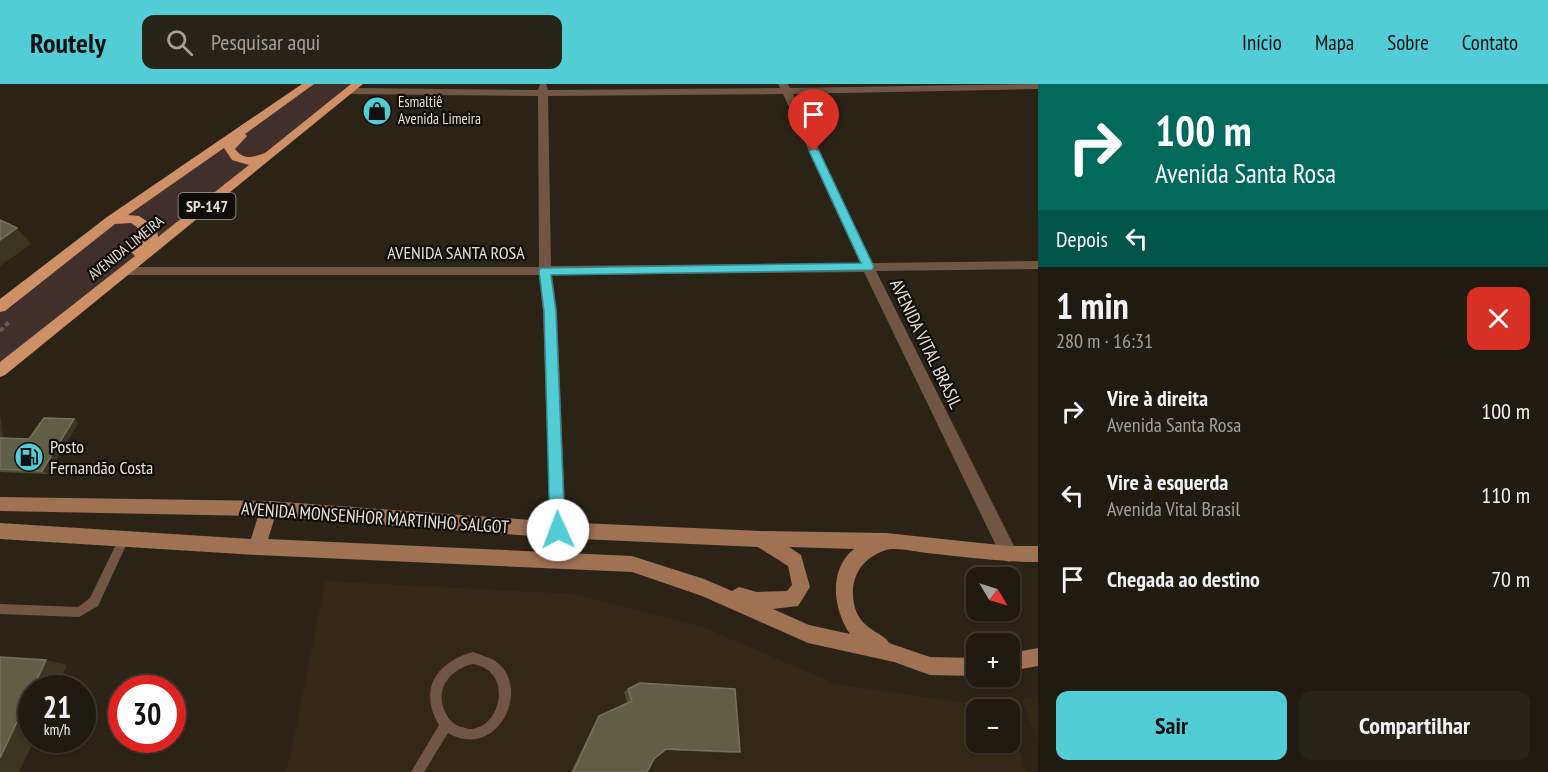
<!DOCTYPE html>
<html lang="pt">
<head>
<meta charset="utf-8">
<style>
	:root { --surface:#201a10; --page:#282319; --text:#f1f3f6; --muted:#a2a19f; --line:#3d3830; --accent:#52ccd5 }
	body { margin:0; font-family:"PT Sans Narrow",sans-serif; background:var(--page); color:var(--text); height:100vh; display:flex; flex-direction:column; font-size:22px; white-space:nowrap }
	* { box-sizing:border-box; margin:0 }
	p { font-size:20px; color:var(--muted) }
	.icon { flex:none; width:33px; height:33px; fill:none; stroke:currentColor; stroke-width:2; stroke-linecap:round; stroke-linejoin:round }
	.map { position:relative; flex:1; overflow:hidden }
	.panel { display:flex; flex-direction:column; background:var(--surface); width:510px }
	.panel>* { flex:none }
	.hud { background:#00695c; color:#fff; overflow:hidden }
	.needle { width:39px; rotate:128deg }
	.fabs { position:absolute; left:966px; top:483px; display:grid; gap:12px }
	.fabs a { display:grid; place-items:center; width:54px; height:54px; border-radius:12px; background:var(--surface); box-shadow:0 2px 4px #0004,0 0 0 2px var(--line); font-size:30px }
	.speed { position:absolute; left:18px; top:591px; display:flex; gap:12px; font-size:30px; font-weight:700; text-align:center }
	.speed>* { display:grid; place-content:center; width:78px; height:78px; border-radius:50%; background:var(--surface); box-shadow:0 2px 4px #0004,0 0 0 2px var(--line); line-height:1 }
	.speed small { font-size:15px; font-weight:400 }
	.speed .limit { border:9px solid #d22; background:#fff; color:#111 }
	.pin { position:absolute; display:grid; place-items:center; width:51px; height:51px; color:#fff; margin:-62px -26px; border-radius:50% 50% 50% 0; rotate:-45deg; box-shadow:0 0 6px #0007 }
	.pin .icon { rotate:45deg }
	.me { position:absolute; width:66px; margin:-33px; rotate:358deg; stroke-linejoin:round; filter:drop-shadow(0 0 4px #0008) }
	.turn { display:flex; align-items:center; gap:21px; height:126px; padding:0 18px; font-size:27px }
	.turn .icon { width:78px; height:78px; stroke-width:2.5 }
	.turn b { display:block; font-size:42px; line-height:51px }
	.then { display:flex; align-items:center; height:57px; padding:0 18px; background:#0003; gap:12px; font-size:22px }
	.round { display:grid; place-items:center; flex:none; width:63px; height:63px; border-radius:12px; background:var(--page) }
	.summary { display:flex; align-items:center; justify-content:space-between; height:102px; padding:0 18px }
	h1 { font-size:36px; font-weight:800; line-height:45px }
	.cta { display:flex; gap:12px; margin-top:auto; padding:12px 18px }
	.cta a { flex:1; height:69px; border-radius:12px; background:var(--accent); color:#111; font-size:24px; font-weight:800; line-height:69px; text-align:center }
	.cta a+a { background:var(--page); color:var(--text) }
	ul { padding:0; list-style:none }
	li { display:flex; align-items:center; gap:18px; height:84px; padding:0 18px }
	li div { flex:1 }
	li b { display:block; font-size:22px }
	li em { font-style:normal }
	header { display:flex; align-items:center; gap:36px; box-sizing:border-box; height:84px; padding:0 30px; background:var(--accent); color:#111 }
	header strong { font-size:28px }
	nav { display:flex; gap:33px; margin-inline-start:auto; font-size:21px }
	.search { width:420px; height:54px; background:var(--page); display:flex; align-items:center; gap:15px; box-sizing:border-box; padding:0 21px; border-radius:12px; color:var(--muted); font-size:22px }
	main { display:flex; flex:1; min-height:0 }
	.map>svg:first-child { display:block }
	.built { fill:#332815 }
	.green { fill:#412f2c }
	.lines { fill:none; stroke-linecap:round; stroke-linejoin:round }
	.path { stroke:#645d51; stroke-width:4; stroke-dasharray:4.5 3; stroke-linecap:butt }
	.service { fill:#725644; fill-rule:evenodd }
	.minor { fill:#725644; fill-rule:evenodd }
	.secondary { fill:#9f7254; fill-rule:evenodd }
	.trunk { fill:#d09066; fill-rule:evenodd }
	.wall { fill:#504e32 }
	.shaded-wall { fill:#3b3620 }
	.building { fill:#605e44; stroke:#75725b; stroke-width:1.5 }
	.route { fill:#52ccd5; stroke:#35858a; stroke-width:1.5 }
	.labels { text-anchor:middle; stroke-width:4.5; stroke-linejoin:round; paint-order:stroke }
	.far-poi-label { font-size:15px; fill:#e5e0d7; stroke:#100d08; text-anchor:start }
	.far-street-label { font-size:15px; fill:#e5e0d7; stroke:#100d08 }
	.shield { fill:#100d08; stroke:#a5a199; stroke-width:1.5 }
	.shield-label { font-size:16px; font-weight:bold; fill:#e5e0d7 }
	.street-label { font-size:18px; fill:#e5e0d7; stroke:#100d08 }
	.poi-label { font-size:18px; fill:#e5e0d7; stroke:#100d08; text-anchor:start }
</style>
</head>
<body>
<header>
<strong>Routely</strong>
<div class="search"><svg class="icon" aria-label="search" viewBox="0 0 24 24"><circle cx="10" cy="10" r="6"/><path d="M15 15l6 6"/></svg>Pesquisar aqui</div>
<nav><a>Início</a><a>Mapa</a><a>Sobre</a><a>Contato</a></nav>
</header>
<main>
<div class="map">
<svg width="1038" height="688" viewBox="0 0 1038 688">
	<rect width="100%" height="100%" fill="#2b2316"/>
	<path class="built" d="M325,497L574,510L703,543L836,600L1006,625L976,626V658H1010V634L1026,688H285L290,674Z
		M1038,612V661L1022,615Z"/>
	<path class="green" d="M309,0H358L0,290V223L112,136Z"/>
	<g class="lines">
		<path class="path" d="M0,247L10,237"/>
		<path class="service" d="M124,450L128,452L129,455L98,522L79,533L0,530V520L78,523L90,514L120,452Z
			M473,568C480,571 489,573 495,577C533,602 498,678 448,649L424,688H411L439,641C418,606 436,578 473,568ZM473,580C477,581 482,582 486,585C510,599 498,645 470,645C467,645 464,643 461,643C454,641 448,635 445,628C434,604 451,585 473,580Z"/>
		<path class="minor" d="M540,0H546L548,6L780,4L778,0H788L790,4L1038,0V5L793,10L872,179L1038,177V185L876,187L1015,464L1017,470L1015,476L1009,478L1003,476L864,188L552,191L557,227L566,446L564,452L558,454L552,452L550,446L543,227L539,191H127L121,187L127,183H539L538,12L349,10L344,7L349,4L538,6ZM783,10L860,179L551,182L548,12Z"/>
		<path class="secondary" d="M0,413L269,417L558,438L761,447L886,449L1009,462H1038V478C1001,478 964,473 927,469C916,468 897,463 886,466C859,475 848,497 855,524C862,547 884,548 889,559L930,573L976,574V592L930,591L894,578L808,559L702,512L632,488L257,471L0,455V439L251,455L258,432L0,427ZM275,433L558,454L758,463L788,482L792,501L787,507L757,508L739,503L732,507L704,495L632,472L268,455ZM789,463L854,465C828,486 833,525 850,550L809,541L773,525L798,522L810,503L801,471Z
			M1038,564V582L1010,587V569Z"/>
		<path class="trunk" d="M302,0H314L245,50L247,52L235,65C244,77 253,73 265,69L351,0H363L5,291L0,293V278L135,172L131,168L145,154V149L131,139L115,140L5,227L0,228V215L107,133ZM224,64L232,76L249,81L158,153L157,144L139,132L128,131Z"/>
	</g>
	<path class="wall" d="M0,332L3,354L29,355L78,339L48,390L0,388Z
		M628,605L740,668L732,669L665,666L654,675L647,688H571L597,635L627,619L624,608Z"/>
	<path class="shaded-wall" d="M17,144L31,160L0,182V156Z
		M0,332L4,357L0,355Z
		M74,335L78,339L48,390L42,387Z
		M46,576L67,581L56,604H32Z
		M32,606V656H34L19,688H0V674Z"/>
	<path class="building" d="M0,136L17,144L0,156Z
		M44,334L74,335L42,387L0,385V354L29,355Z
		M0,573L46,576L0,674Z
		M640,599L735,605L740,668L666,665L654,675L647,688H573L599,632L632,617L628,605Z"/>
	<path class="route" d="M814,64L819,67L874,183L872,186L551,191L556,227L565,446L563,451L558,453L552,451L550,446L544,227L539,187L540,184L861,179L809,67Z"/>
	<defs>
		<g id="shop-disc" transform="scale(1.5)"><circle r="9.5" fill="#52ccd5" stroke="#100d08"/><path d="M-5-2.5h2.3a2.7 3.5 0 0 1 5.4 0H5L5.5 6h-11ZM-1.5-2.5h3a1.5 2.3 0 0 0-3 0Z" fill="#111"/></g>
		<g id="fuel-disc" transform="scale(1.5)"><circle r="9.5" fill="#52ccd5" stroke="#100d08"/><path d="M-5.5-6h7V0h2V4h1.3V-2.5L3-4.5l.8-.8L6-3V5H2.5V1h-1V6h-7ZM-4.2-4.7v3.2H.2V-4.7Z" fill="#111"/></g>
	</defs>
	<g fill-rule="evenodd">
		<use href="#shop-disc" x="377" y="27"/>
		<use href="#fuel-disc" x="29" y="373"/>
	</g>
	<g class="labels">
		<g class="far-poi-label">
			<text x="398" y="23">Esmaltiê<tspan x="398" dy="17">Avenida Limeira</tspan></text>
		</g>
		<g class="far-street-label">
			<text transform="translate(126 164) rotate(-39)" y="5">AVENIDA LIMEIRA</text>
		</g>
		<rect class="shield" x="178.5" y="109" width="57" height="26" rx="4.5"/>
		<g class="shield-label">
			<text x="207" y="128">SP-147</text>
		</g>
		<g class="street-label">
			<text x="456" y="175">AVENIDA SANTA ROSA</text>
			<text transform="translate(926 260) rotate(64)" y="6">AVENIDA VITAL BRASIL</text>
			<text transform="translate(375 434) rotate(4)" y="6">AVENIDA MONSENHOR MARTINHO SALGOT</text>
		</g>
		<g class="poi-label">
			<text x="50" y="369">Posto<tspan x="50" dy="21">Fernandão Costa</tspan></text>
		</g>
	</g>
</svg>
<div class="fabs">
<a><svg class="needle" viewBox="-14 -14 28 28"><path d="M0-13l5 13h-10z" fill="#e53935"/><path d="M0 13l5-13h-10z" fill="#a2a19f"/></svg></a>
<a>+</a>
<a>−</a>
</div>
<div class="speed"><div>21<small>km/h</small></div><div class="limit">30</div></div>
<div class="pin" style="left:814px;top:67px;background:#d93025"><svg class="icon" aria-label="arrive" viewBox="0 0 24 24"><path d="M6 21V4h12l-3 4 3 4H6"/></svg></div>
<svg class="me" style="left:558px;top:446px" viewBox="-20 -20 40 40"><circle r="19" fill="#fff"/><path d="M0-13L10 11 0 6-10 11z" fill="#52ccd5"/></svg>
</div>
<section class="panel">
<div class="hud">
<div class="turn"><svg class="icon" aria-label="right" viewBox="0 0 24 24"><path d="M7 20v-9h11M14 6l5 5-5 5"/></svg><div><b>100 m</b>Avenida Santa Rosa</div></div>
<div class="then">Depois<svg class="icon" aria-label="left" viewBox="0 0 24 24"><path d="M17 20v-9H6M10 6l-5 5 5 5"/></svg></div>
</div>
<div class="summary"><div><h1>1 min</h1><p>280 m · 16:31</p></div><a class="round" style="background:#d93025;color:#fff"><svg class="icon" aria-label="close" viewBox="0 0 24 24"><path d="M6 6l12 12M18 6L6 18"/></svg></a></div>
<ul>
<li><svg class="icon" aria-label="right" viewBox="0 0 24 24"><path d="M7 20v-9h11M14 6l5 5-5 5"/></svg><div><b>Vire à direita</b><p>Avenida Santa Rosa</p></div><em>100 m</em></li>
<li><svg class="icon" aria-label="left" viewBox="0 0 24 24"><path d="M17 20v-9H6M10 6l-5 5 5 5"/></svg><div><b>Vire à esquerda</b><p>Avenida Vital Brasil</p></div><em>110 m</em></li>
<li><svg class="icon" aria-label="arrive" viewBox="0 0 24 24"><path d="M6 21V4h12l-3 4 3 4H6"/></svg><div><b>Chegada ao destino</b></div><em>70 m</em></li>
</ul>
<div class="cta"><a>Sair</a><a>Compartilhar</a></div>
</section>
</main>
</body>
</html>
